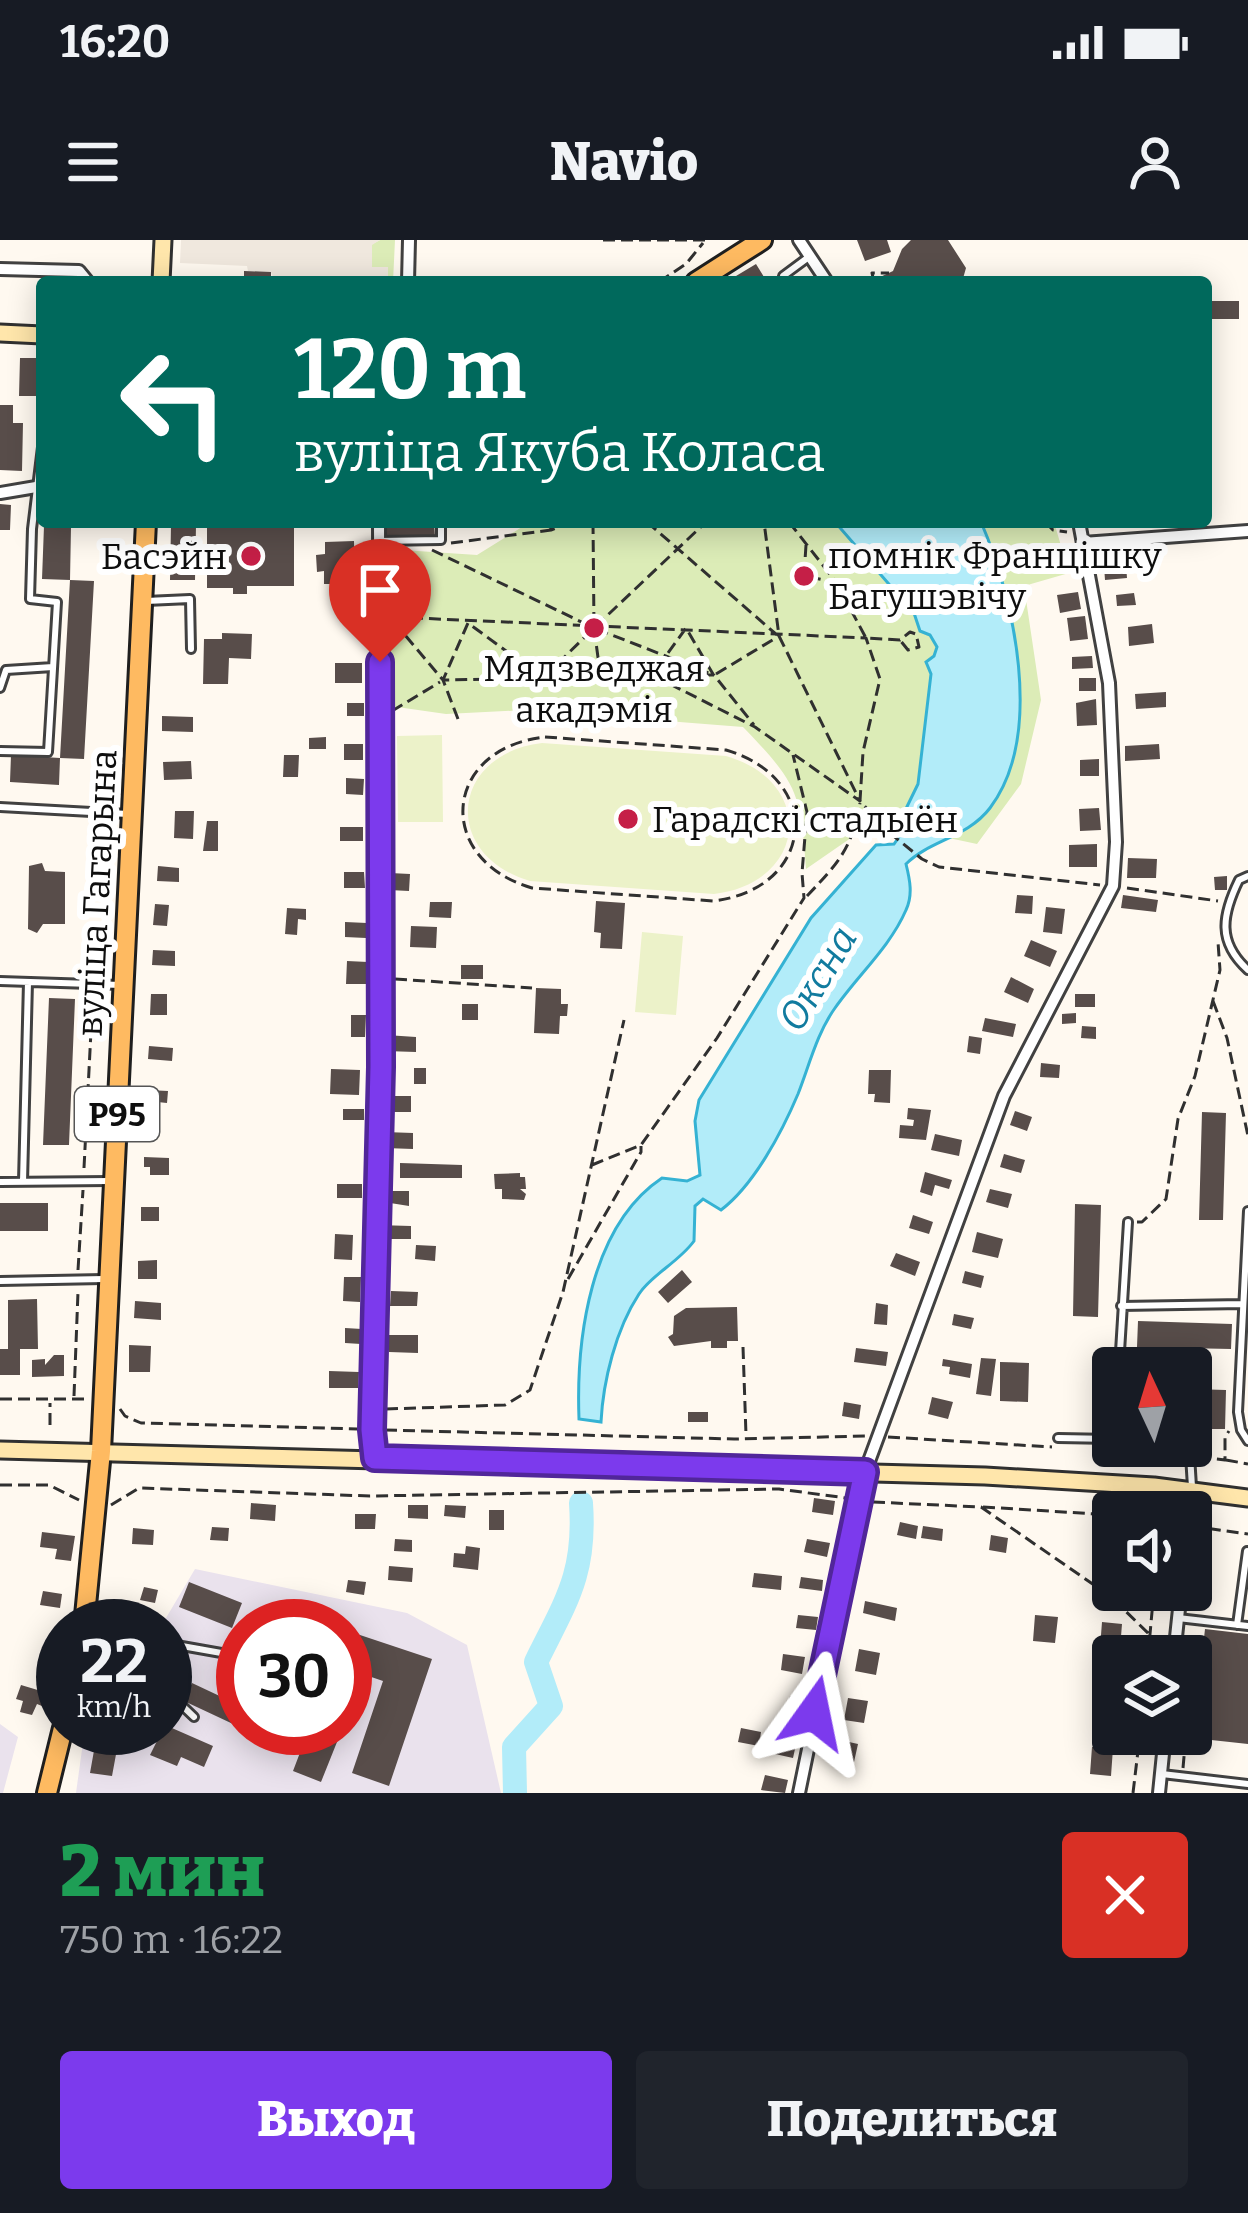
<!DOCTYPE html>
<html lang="ru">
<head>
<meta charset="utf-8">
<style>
	:root { --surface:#171b24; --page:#20242c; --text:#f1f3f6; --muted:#9ea1a6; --accent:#7c3aed }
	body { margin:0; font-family:Bitter,serif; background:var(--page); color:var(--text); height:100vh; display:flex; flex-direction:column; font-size:45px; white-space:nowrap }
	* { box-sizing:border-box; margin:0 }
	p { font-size:39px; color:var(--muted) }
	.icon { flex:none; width:66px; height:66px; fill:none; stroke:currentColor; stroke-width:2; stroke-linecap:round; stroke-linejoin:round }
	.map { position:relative; height:1553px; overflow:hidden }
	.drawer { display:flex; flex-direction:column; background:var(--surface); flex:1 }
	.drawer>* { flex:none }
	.guide { position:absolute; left:36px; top:36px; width:1176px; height:252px; border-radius:12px; box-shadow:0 6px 30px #0003; background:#00695c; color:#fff; overflow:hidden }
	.needle { width:78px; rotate:356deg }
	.fabs { position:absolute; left:1092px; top:1107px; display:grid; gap:24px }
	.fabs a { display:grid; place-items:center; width:120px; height:120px; border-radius:12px; background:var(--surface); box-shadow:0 6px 30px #0003; font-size:60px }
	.speed { position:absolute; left:36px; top:1359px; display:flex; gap:24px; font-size:60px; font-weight:700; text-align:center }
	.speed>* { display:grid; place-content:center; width:156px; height:156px; border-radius:50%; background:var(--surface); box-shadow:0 6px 30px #0003; line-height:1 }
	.speed small { font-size:30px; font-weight:400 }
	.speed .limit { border:18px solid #d22; background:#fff; color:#111 }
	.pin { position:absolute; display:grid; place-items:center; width:102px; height:102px; color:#fff; margin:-123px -51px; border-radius:50% 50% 50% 0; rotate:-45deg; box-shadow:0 0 12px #0007 }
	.pin .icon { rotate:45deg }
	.me { position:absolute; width:132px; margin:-66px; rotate:12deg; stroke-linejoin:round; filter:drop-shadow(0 0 9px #0008) }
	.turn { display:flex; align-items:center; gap:42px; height:252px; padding:0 60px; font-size:54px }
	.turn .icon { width:156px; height:156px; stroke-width:2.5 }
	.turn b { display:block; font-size:84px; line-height:102px }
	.round { display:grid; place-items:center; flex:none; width:126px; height:126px; border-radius:12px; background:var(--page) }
	.overview { display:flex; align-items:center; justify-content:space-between; height:204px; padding:0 60px }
	h1 { font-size:72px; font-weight:800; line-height:90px; color:#1e9e55 }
	.button { display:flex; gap:24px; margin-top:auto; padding:24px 60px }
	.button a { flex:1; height:138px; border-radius:12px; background:var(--accent); color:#fff; font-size:48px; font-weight:800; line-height:138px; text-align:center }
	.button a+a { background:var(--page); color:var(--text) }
	.status { display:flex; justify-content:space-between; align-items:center; height:84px; padding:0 60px; background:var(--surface); direction:ltr }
	.status svg { height:33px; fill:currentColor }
	header { display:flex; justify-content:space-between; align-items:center; height:156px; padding:0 60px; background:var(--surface); font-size:54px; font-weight:800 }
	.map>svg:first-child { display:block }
	.industrial { fill:#eae2ed; fill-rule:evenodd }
	.green { fill:#dcecb7 }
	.pitch { fill:#ecf2c9 }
	.plaza { fill:#f0e8de }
	.water { fill:#b2ecf9; stroke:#35b2d3; stroke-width:3 }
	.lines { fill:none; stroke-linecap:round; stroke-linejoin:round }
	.river { stroke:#b2ecf9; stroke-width:24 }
	.building { fill:#584d4a }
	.lane-casing { stroke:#414141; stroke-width:12 }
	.street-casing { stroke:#414141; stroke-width:16 }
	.secondary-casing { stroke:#303030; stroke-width:21 }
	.primary-casing { stroke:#1f1f1f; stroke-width:24 }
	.path { stroke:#303030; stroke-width:3; stroke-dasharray:12 6; stroke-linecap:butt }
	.lane { stroke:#fff; stroke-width:6 }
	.street { stroke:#fff; stroke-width:10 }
	.secondary { stroke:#ffe6ab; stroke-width:15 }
	.primary { stroke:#feba61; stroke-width:18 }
	.route-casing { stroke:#51269a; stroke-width:30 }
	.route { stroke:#7c3aed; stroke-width:21 }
	.poi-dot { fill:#c51f47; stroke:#fff; stroke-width:4.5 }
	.labels { text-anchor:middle; stroke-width:12; stroke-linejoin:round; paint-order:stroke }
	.shield { fill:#fff; stroke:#565656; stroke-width:3 }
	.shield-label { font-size:33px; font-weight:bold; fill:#0e0e0e }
	.poi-label { font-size:36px; fill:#0e0e0e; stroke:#fff; text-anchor:start }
	.street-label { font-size:36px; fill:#0e0e0e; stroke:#fff }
	.water-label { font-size:39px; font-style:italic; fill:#117b9f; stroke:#fff }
</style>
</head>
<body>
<div class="status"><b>16:20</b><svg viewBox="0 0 49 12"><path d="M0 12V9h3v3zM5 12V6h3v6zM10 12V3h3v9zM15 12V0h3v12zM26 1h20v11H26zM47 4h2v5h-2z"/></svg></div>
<header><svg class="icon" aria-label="menu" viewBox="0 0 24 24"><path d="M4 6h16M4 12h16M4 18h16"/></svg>Navio<svg class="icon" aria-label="person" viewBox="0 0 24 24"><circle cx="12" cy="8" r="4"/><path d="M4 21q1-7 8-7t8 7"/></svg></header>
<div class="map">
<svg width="1248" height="1553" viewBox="0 0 1248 1553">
	<rect width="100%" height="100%" fill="#fff9f0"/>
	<path class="industrial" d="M195,1329L407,1373L467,1405L501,1553H76L85,1488H165V1386H99L101,1370L166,1378ZM243,1386H345V1488H243Z
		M0,1484L18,1497L3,1553H0Z"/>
	<path class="green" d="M380,0H395L393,42H388V28L372,27V4Z
		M530,282H1054L1069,333L1024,346L1041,460L1021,544L977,604L874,582L806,629C801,552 797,543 743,487L527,470L446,474L383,465L388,309L477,315Z"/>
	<path class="pitch" d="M442,495L443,582H398L397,496Z
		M542,503L726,516C817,542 807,643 714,654L530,641C441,615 450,514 542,503Z
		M642,692L683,696L676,775L635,772Z"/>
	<path class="plaza" d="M181,0H380L372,5V27H388V42H275L271,32L248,31L247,26L180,23Z"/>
	<path class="water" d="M835,282H981C1014,358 1045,495 990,568C967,598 930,600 906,624C910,640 913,655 906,670C890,707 858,735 835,768C817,793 809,826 798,854C782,892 754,945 721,970L703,959L695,966L694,1001C679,1022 651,1035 639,1054C616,1089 603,1141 601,1182L579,1179C576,1099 590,986 662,938L687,941L700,935L695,881L699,860L811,678L876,605L894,604L901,594L899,583L918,544L931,434L926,422L934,416L937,407L930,395L920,391L914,373Z"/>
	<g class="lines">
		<path class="river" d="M515,1553L514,1507L551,1466L536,1422C566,1361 586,1334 581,1263"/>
	</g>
	<path class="building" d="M857,0H887L891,12L865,21Z
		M911,0H948L966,28L962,42H881L878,38L893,31L902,9Z
		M756,24L767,42H734L731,39Z
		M244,31L271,32V42H244Z
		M1209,61H1239V79H1209Z
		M20,118H42V156H19Z
		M0,165H13V183H23L22,231L0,230Z
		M0,264L11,265L10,290H0Z
		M380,282H434L435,297L381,299Z
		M171,285H196L195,340H170Z
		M207,285H294V346H247V354H233V348H207Z
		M44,286L71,287L70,340L94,341L84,519L60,518L70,340L42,339Z
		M354,301L355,344H324V331L317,332L316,315L325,314V302Z
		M1126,325L1127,338L1105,340L1104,326Z
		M1078,352L1081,369L1060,373L1057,355Z
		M1134,353L1136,365L1117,366L1116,355Z
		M1085,376L1088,399L1070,401L1067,378Z
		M1152,384L1154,403L1129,406L1128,387Z
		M222,393L252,394L251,419L229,418L228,444H203L204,399H222Z
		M1092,416L1093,428L1072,429V417Z
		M335,423H362V443H335Z
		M1079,438H1096V451H1079Z
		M1166,452V467L1136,469L1135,454Z
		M1096,459L1097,485L1077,486L1076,463Z
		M347,463H364V476H347Z
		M162,476L193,477V492L162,491Z
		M326,497V509H309V498Z
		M344,504H363V520H344Z
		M1159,504L1160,519L1125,521V506Z
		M11,515L60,518L59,545L10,542Z
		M284,515H299L298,537H283Z
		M1099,519V536H1080V520Z
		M191,521L192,539L164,540L163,522Z
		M346,538L364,539L363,555L346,554Z
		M1099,568L1101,590L1080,591L1079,569Z
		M175,571H194L193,599L174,598Z
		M207,581H218V611H203Z
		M340,587H363V601H340Z
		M1097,604V627H1069V605Z
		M1128,618L1157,619L1156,638H1127Z
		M42,623L45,631L65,632V684H43L37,693L28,689L29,626Z
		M158,626L179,628V642L157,641Z
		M344,632H364L365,648H344Z
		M390,633L410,634L409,651L389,650Z
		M1227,636V650H1215L1214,637Z
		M1017,655L1033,656L1032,674L1015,673Z
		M1123,655L1158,660L1156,672L1121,668Z
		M596,661L625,663L622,709L600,708L601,693L594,692Z
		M430,662H452L451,678L429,677Z
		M155,664L169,665L167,686L153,685Z
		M1046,667L1065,669L1062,694L1043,692Z
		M287,668L306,669V680L298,679L297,695L285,694Z
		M345,682L367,683L366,698L345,697Z
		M411,686L437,687L436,708L410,707Z
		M1031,700L1057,711L1050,727L1024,716Z
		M153,710L175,711V726L152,725Z
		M347,721L368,722L367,744H346Z
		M461,725H483V739H461Z
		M1011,737L1034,749L1028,763L1004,752Z
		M536,748L561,749V764H568L567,776H560L559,794L534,793Z
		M151,754H167V775H150Z
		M1075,754H1095V767H1075Z
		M49,758L75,759L69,905H43Z
		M462,764H478V780H462Z
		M1076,773V783L1062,784V774Z
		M351,775H366L365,797H351Z
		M985,778L1016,784L1013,797L982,791Z
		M1082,786L1096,787V799L1081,798Z
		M386,795L416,797V812L385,811Z
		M969,796L982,798L980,814L967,812Z
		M149,806L173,808L172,821L148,819Z
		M1041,823L1060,825L1059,838L1040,837Z
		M414,828H426V844H414Z
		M331,829L360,830L359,855L330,854Z
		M869,830H891L890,863L874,862L875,854H868Z
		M148,850L168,851L167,863L148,861Z
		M389,856H411V872H389Z
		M908,868L931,870L926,900L899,898L900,885L913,886L914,880L907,879Z
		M343,869H364V880H343Z
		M1015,871L1032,877L1027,891L1010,885Z
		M1202,872L1226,873L1223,980H1199Z
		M385,892L413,893V909L385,908Z
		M935,894L962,900L959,916L931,910Z
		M1004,914L1025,920L1021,933L1000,927Z
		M144,917L169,918V935H150V927H144Z
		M400,923L462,925V938H400Z
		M925,932L952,940L949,949L935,945L932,956L920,952Z
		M520,933V937H525L526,949H520L526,954L524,960L502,959V949H495L494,934Z
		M337,944H362V958H337Z
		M990,949L1012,954L1008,968L986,962Z
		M384,951H409V966L384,962Z
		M0,963H48V991H0Z
		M1075,964L1101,965L1098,1077L1073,1076Z
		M141,967H159V981H141Z
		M913,975L933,982L929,994L909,988Z
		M377,985L411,986V999H377Z
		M977,992L1003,999L998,1018L972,1012Z
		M335,994L353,995L352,1020L334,1019Z
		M416,1005L436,1006L435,1021L415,1019Z
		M896,1013L920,1022L915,1036L890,1026Z
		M157,1020V1039H138V1021Z
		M682,1030L692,1042L668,1063L658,1052Z
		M965,1031L984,1036L981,1048L962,1043Z
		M344,1037H361L360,1062L343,1061Z
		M391,1051L418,1052L417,1066H390Z
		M37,1059L38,1109H20V1135H0V1109H8V1060Z
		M135,1061L161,1063V1080L134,1078Z
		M876,1063L888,1065L887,1085L874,1084Z
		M737,1067L738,1101H727V1108H711V1101L674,1106L668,1097L673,1094L674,1076L686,1068Z
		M954,1074L974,1078L971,1089L952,1085Z
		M1138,1081L1232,1084L1231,1109L1137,1107Z
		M345,1088L362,1089L361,1104L345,1103Z
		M389,1095H418V1113L389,1112Z
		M129,1105L151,1106L150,1132H129Z
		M856,1108L888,1112L886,1126L854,1122Z
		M54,1115H64V1136L32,1137V1120L45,1119V1125Z
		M981,1118L996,1119L991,1156L976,1154Z
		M943,1119L972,1124L970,1138L949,1134L950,1127L942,1126Z
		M1000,1122L1029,1123L1028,1162L1000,1161Z
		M329,1131L359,1132L358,1148H329Z
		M1191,1149L1226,1150L1225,1189H1191Z
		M932,1157L953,1162L948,1179L928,1174Z
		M844,1162L861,1165L859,1179L842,1176Z
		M688,1172H708V1182H688Z
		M814,1258L835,1261L833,1275L812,1272Z
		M251,1263L276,1265L275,1281L250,1279Z
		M408,1265H428V1279L408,1278Z
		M445,1265L466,1266L465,1278L444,1276Z
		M489,1270H504V1290H489Z
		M355,1274H376L375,1289H355Z
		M900,1282L918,1286L916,1299L897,1295Z
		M923,1286L943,1289L942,1301L921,1298Z
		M212,1287L229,1288L228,1301L210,1300Z
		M133,1288L154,1290L153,1305L132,1304Z
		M42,1292L75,1296L71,1321L55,1319L57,1309L40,1307Z
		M991,1295L1008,1298L1006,1313L989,1310Z
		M395,1299L412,1300V1312L394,1311Z
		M807,1299L830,1303L827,1317L804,1312Z
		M466,1306L480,1308L478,1330L453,1327L454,1313L465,1314Z
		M389,1326L413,1328L412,1342L388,1340Z
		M754,1333L782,1336L781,1350L752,1347Z
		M801,1337L823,1340L822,1351L799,1348Z
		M348,1340L366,1342L364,1355L346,1352Z
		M189,1342L242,1363L232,1388L179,1367Z
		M144,1347L158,1350L155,1363L140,1360Z
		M43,1351L62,1354L60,1368L40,1365Z
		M865,1361L897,1368L895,1381L863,1373Z
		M282,1369L331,1385V1386H276Z
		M798,1375L818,1377L816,1390L796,1388Z
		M1035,1375L1058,1377L1055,1403L1033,1401Z
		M1102,1382L1122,1384L1120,1409L1100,1408Z
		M1205,1389L1248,1394V1504L1193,1498Z
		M345,1390L432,1419L389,1546L352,1533L383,1441L345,1428Z
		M859,1409L880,1413L876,1435L855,1431Z
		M783,1414L805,1417L802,1434L781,1430Z
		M192,1443L243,1467V1488H267L263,1498L184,1461Z
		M21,1445L51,1454L47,1468L37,1464L32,1475L20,1472L23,1461L16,1459Z
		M1100,1454L1113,1455V1480L1098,1479Z
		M790,1456L804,1459L801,1472L787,1470Z
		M848,1458L868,1461L864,1483L844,1480Z
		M165,1485L213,1506L204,1527L181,1517L177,1526L150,1515Z
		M292,1488H315L339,1497L321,1542L293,1531L301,1510L285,1504Z
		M741,1488L761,1492L759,1506L738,1502Z
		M778,1496L797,1500L793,1518L775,1514Z
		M840,1500L858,1504L854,1522L836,1519Z
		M95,1505L117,1509L112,1536L90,1533Z
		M1092,1507L1113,1508L1111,1536L1090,1534Z
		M765,1535L788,1540L785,1553L761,1550Z"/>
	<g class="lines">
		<g class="lane-casing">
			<path id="lane" d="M784,42L783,36L810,16
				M379,301L441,300V282
				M146,361L190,359L191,409
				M0,448L6,430L53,427
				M0,511L48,512L57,362L30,359L32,289L42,207
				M0,567L128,574
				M1248,636L1239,640C1222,675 1217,702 1248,730
				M0,741L121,745
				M0,942L110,941
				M23,942L28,742
				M1248,971L1238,1172L1241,1190L1248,1201
				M0,1041L104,1039
				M1121,1066L1243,1064
				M1119,1128L1128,982
				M1058,1198L1113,1199
				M1180,1206L1190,1215L1192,1247
				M1178,1378L1248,1386
				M1237,1385L1247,1311
				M165,1403L227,1414L243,1421
				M166,1403L170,1454L194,1477
				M345,1465H346
				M1162,1534L1248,1544"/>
		</g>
		<g class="street-casing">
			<path id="street" d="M799,0L827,42
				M0,29L79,31L88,42
				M408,42L409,0
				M0,253L42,246
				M1083,303L1248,291
				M375,1218L372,1190L381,827L379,282
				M1190,1272L1192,1250
				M1174,1416L1181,1350
				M799,1553L865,1232L1004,856L1113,646L1116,602L1109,443L1079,282
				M1159,1553L1165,1494"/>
		</g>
		<g class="secondary-casing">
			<path id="secondary" d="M161,42L163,0
				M0,93L42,95
				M0,1210L985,1236L1154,1246L1248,1258"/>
		</g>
		<g class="primary-casing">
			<path id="primary" d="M696,42L762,0
				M84,1386L101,1211L146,282
				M47,1553L63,1488"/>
		</g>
		<path class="path" d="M603,0H707
			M659,42L686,24L703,3
			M874,42L872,33H889
			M550,282L551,290L572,282
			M593,282L594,388L706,282
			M647,282L777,395
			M789,282L836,342L866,398L900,400L910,392L916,394L919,407L908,410L900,400
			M1045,282L1053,290L1067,292
			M451,303L551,290
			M806,305L804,336L834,342
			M432,310L594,388L600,432
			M393,377L866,398L880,439L863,512L860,561L886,590L922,619L939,627L1100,645
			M582 388a9 9 0 1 1 18 0a9 9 0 1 1-18 0Z
			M394,382L443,440L468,383L543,438L652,435L755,487L860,561L779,396L764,282
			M389,386L396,376L390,366
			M713,434L686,388L652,435H714L754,485
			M716,434L779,396
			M392,471L440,442
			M458,479L443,440L543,438L594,388L714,435
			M545,497L726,510C825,539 815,649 713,661L532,648C433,619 443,508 545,497Z
			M1127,648L1218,661
			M807,656C838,623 852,609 860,563
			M395,739L532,748
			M1213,761L1227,798L1248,896
			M592,925L641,905L717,798L804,658L802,633L807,572L793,515
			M84,928L93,752
			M1137,982H1142L1166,959L1178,879L1195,836L1220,730L1218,702
			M78,1030L83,950
			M568,1039L641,912V906
			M743,1107L746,1195
			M74,1156L78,1052
			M0,1159H86
			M120,1169L125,1176L141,1183L357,1189
			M386,1169L505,1165L530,1150L563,1052L624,780
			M50,1185V1163
			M385,1190L734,1199L867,1196
			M888,1197L1052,1207
			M1116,1208L1172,1214
			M1199,1217L1225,1220V1197L1229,1191
			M1226,1220L1248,1224
			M0,1245H49L79,1260
			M873,1262L981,1267L1110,1356L1150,1395
			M111,1265L139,1248L370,1256L779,1249L846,1258
			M983,1267L1113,1275
			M1191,1286L1248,1294
			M1198,1370L1206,1288
			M1148,1416L1154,1350
			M1191,1445L1196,1392
			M1183,1528L1186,1494
			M1133,1553L1140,1494"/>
		<use href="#lane" class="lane"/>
		<use href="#street" class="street"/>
		<use href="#secondary" class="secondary"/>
		<use href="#primary" class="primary"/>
	</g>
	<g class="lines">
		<g class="route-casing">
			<path id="route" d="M380,422L381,827L372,1190L375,1218L865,1232L814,1473"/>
		</g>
		<use href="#route" class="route"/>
	</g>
	<g class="poi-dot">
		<circle cx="251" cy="316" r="12"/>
		<circle cx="804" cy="336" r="12"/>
		<circle cx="594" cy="388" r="12"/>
		<circle cx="628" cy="579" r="12"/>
	</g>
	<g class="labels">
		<rect class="shield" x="75" y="847" width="84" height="54" rx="9"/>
		<g class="shield-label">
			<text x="117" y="886">Р95</text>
		</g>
		<g class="poi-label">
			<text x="828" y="328">помнік Францішку<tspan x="828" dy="41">Багушэвічу</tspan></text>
			<text x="227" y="329" text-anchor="end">Басэйн</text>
			<text x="594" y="441" text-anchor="middle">Мядзведжая<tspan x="594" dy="41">акадэмія</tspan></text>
			<text x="652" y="592">Гарадскі стадыён</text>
		</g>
		<g class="street-label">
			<text transform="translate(96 653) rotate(-87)" y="13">вуліца Гагарына</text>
		</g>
		<g class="water-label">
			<text transform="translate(817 738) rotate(-59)" y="14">Оксна</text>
		</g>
	</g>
</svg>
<div class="fabs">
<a><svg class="needle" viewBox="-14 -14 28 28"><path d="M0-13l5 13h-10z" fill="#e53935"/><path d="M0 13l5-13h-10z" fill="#9ea1a6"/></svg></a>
<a><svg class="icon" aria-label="sound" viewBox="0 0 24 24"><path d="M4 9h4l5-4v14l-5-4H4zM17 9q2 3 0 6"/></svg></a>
<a><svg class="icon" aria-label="layers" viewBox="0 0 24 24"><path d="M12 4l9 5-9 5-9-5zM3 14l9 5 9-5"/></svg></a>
</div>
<div class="speed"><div>22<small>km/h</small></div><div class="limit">30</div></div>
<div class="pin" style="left:380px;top:422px;background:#d93025"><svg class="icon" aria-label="arrive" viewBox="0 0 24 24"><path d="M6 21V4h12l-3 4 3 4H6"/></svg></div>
<svg class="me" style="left:814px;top:1473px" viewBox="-20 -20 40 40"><path d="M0-17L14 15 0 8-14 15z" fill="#7c3aed" stroke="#fff" stroke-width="4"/></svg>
<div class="guide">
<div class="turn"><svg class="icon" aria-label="left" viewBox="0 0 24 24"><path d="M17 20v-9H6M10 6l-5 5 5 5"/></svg><div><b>120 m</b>вуліца Якуба Коласа</div></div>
</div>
</div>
<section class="drawer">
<div class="overview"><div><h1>2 мин</h1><p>750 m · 16:22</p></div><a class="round" style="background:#d93025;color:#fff"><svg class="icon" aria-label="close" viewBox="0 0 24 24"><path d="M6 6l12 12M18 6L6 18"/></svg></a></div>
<div class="button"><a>Выход</a><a>Поделиться</a></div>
</section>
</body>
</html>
